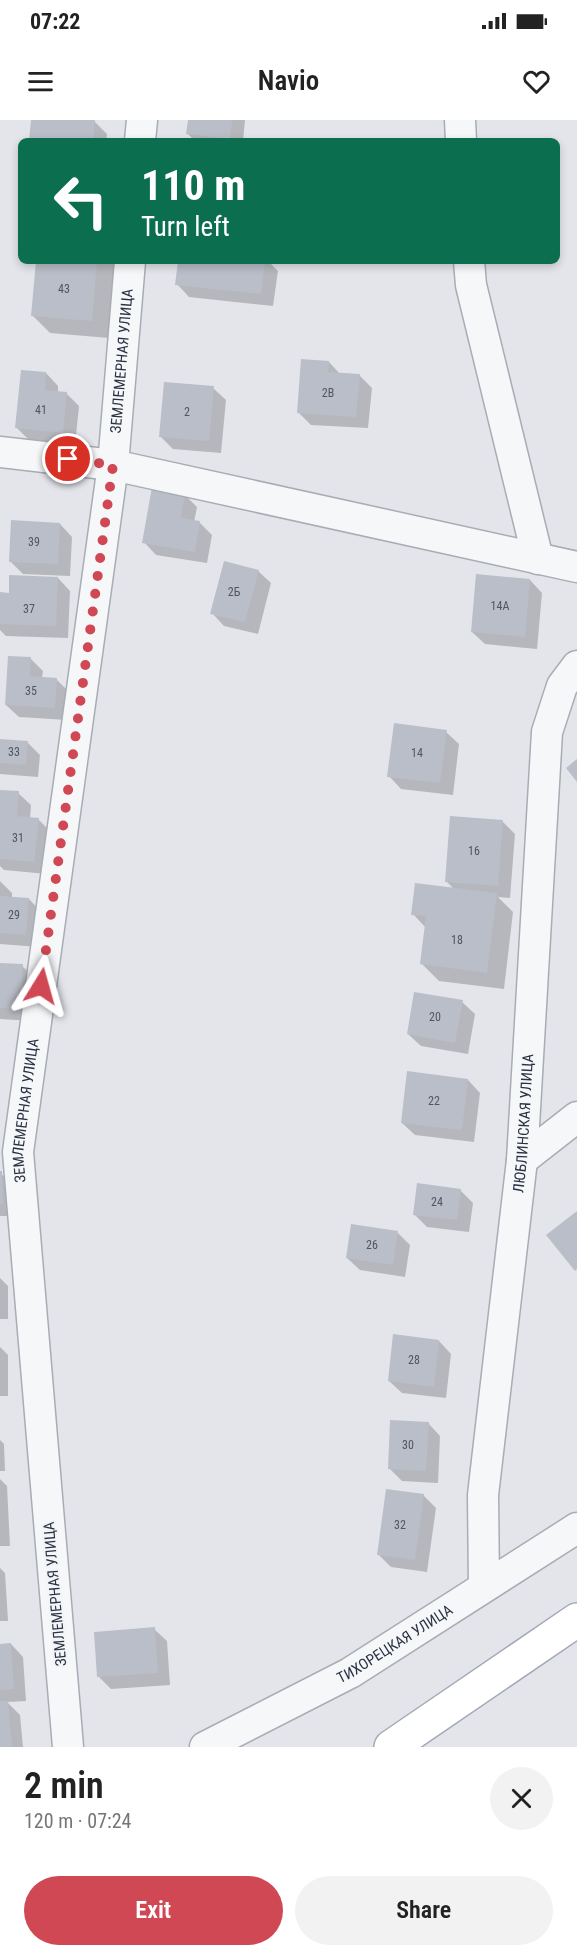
<!DOCTYPE html>
<html lang="en">
<head>
<meta charset="utf-8">
<style>
	:root { --surface:#fff; --page:#f2f2f2; --text:#222; --muted:#767676; --accent:#cf4854 }
	body { margin:0; font-family:"Roboto Condensed",sans-serif; background:var(--page); color:var(--text); height:100vh; display:flex; flex-direction:column; font-size:22px; white-space:nowrap }
	* { box-sizing:border-box; margin:0 }
	p { font-size:20px; color:var(--muted) }
	.icon { flex:none; width:33px; height:33px; fill:none; stroke:currentColor; stroke-width:2; stroke-linecap:round; stroke-linejoin:round }
	.map { position:relative; height:1627px; overflow:hidden }
	.details { display:flex; flex-direction:column; background:var(--surface); flex:1 }
	.details>* { flex:none }
	.top-card { position:absolute; left:18px; top:18px; width:542px; height:126px; border-radius:9px; box-shadow:0 3px 9px #0003; background:#0b6e4f; color:#fff; overflow:hidden }
	.pin { position:absolute; display:grid; place-items:center; width:51px; height:51px; color:#fff; margin:-26px; border:3px solid #fff; border-radius:50%; box-shadow:0 2px 6px #0007 }
	.me { position:absolute; width:66px; margin:-33px; rotate:8deg; stroke-linejoin:round; filter:drop-shadow(0 0 4px #0008) }
	.turn { display:flex; align-items:center; gap:21px; height:126px; padding:0 24px; font-size:27px }
	.turn .icon { width:78px; height:78px; stroke-width:2.5 }
	.turn b { display:block; font-size:42px; line-height:51px }
	.round { display:grid; place-items:center; flex:none; width:63px; height:63px; border-radius:32px; background:var(--page) }
	.head { display:flex; align-items:center; justify-content:space-between; height:102px; padding:0 24px }
	h1 { font-size:36px; font-weight:600; line-height:45px }
	.action { display:flex; gap:12px; margin-top:auto; padding:12px 24px }
	.action a { flex:1; height:69px; border-radius:36px; background:var(--accent); color:#fff; font-size:24px; font-weight:600; line-height:69px; text-align:center }
	.action a+a { background:var(--page); color:var(--text) }
	.status { display:flex; justify-content:space-between; align-items:center; height:42px; padding:0 30px; background:var(--surface); direction:ltr }
	.status svg { height:16px; fill:currentColor }
	header { display:flex; justify-content:space-between; align-items:center; height:78px; padding:0 24px; background:var(--surface); font-size:27px; font-weight:600 }
	.map>svg:first-child { display:block }
	.shadow { fill:#0003 }
	.building { fill:#babec8 }
	.lines { fill:none; stroke-linecap:round; stroke-linejoin:round }
	.minor-casing { stroke:#a8acb5; stroke-width:33 }
	.major-casing { stroke:#a2a9b7; stroke-width:36 }
	.minor { stroke:#f6f7f9; stroke-width:30 }
	.major { stroke:#fff; stroke-width:33 }
	.route { stroke:#cf4854; stroke-width:10; stroke-dasharray:0 18 }
	.labels { text-anchor:middle; stroke-width:4.5; stroke-linejoin:round; paint-order:stroke }
	.number-label { font-size:12px; fill:#4e5564 }
	.street-label { font-size:15px; fill:#2a3243; stroke:#f2f4f8 }
</style>
</head>
<body>
<div class="status"><b>07:22</b><svg viewBox="0 0 49 12"><path d="M0 12V9h3v3zM5 12V6h3v6zM10 12V3h3v9zM15 12V0h3v12zM26 1h20v11H26zM47 4h2v5h-2z"/></svg></div>
<header><svg class="icon" aria-label="menu" viewBox="0 0 24 24"><path d="M4 6h16M4 12h16M4 18h16"/></svg>Navio<svg class="icon" aria-label="heart" viewBox="0 0 24 24"><path d="M12 20l-8-8c-3-5 5-10 8-4 3-6 11-1 8 4z"/></svg></header>
<div class="map">
<svg width="577" height="1627" viewBox="0 0 577 1627">
	<rect width="100%" height="100%" fill="#e3e5eb"/>
	<path class="shadow" d="M33,0H93L107,14L106,21H31Z
		M189,0H245L243,21H195L188,14Z
		M37,141H111L115,145L109,218L50,213L33,196Z
		M179,141H268L278,151L273,186L189,177L177,164Z
		M329,242L340,254L359,255L372,268L368,308L311,305L298,292Z
		M46,253L58,266V272L66,273L79,286L75,325L29,320L16,307Z
		M213,268L226,280L221,333L173,329L161,317Z
		M184,374L197,387L194,402L200,403L212,415L207,443L156,435L144,422Z
		M60,404L72,417L70,456L23,454L10,441Z
		M258,451L271,463L258,514L224,506L212,493Z
		M58,458L70,471L68,518L6,516L0,510V474H10Z
		M530,460L542,473L537,529L485,524L472,512Z
		M30,538L43,551L42,558L56,559L69,572L67,600L19,597L6,585Z
		M446,612L459,624L453,675L401,669L389,656Z
		M0,620L28,623L40,635L38,657L0,654Z
		M0,671L18,673L31,685L30,699H38L51,712L47,754L4,750L0,746Z
		M503,702L515,714L510,778L498,777L513,792L504,869L439,861L422,844L426,808L413,794L454,769L446,761Z
		M0,761L12,773V778L29,779L41,792L39,827L0,824Z
		M0,845L22,846L35,858L33,901L0,899Z
		M462,882L475,894L468,934L421,926L408,914Z
		M468,960L480,973L474,1022L415,1015L402,1003Z
		M0,1053L14,1065L15,1096H0Z
		M460,1070L473,1083L469,1112L427,1107L414,1094Z
		M398,1113L410,1125L405,1157L360,1150L347,1138Z
		M0,1158L8,1166V1199H0Z
		M439,1221L451,1234L446,1278L402,1273L389,1261Z
		M0,1227L8,1235V1276H0Z
		M428,1303L440,1316L438,1363L402,1361L389,1348Z
		M0,1320L4,1324L5,1351H0Z
		M0,1359L7,1366L10,1426H0Z
		M423,1375L436,1388L427,1452L391,1447L379,1435Z
		M0,1448L5,1453L8,1501H0Z
		M154,1509L167,1521L170,1565L111,1569L99,1557Z
		M11,1524L23,1537L26,1581L7,1582L20,1595L23,1627H0V1525Z"/>
	<path class="building" d="M31,0H95L93,21H29Z
		M188,0H232L230,19L186,14Z
		M36,141H97L92,201L31,196Z
		M178,141H265L261,174L175,165Z
		M301,239L329,241L328,252L360,254L356,297L297,293Z
		M21,250L46,252L45,270L67,272L63,313L15,308Z
		M164,262L214,266L209,321L159,317Z
		M152,367L185,373L181,398L200,401L195,432L142,423Z
		M11,400L60,403L58,444L9,442Z
		M224,441L259,450L245,502L210,494Z
		M476,454L530,459L525,517L471,512Z
		M9,455L58,457L56,506L0,504V472L9,473Z
		M8,536L31,537L30,556L57,558L55,588L5,585Z
		M394,603L447,610L440,663L387,657Z
		M0,619L28,621L26,645L0,643Z
		M577,639V662L566,648Z
		M0,670L19,671L17,696L39,698L34,742L0,739Z
		M450,696L503,700L498,766L445,762Z
		M415,763L497,773L487,853L420,844L426,796L411,795Z
		M0,776L29,778L26,815L0,813Z
		M0,843L23,844L21,889L0,888Z
		M414,872L463,880L455,923L407,914Z
		M407,951L468,959L462,1010L401,1003Z
		M0,1051H2L3,1084H0Z
		M417,1063L461,1069L457,1100L413,1095Z
		M577,1091V1149L575,1151L546,1115Z
		M351,1104L398,1111L393,1145L346,1138Z
		M393,1214L439,1220L434,1267L388,1261Z
		M390,1300L429,1302L426,1351L388,1349Z
		M386,1369L424,1374L415,1440L377,1435Z
		M155,1507L158,1553L97,1557L94,1512Z
		M11,1523L14,1569L0,1570V1524Z
		M0,1581H8L12,1627H0Z"/>
	<g class="lines">
		<g class="minor-casing">
			<g id="minor">
				<path d="M460,0L461,21"/>
				<path d="M140,21L142,0"/>
				<path d="M469,141L471,165L538,439"/>
				<path d="M0,332L113,345L577,447"/>
				<path d="M522,1040L577,997"/>
				<path id="s1" d="M484,1466L483,1375L522,1040L547,612L562,566L577,546"/>
				<path id="s2" d="M68,1627L18,1032L113,345L130,141"/>
				<path id="s3" d="M205,1627L350,1553L577,1408"/>
			</g>
		</g>
		<g class="major-casing">
			<path id="major" d="M391,1627L577,1500"/>
		</g>
		<use href="#minor" class="minor"/>
		<use href="#major" class="major"/>
	</g>
	<g class="lines">
		<path class="route" d="M41,866L113,345L68,339"/>
	</g>
	<g class="labels">
		<g class="number-label">
			<text x="64" y="173">43</text>
			<text x="328" y="277">2В</text>
			<text x="41" y="294">41</text>
			<text x="187" y="296">2</text>
			<text x="34" y="426">39</text>
			<text x="234" y="476">2Б</text>
			<text x="500" y="490">14А</text>
			<text x="29" y="493">37</text>
			<text x="31" y="575">35</text>
			<text x="14" y="636">33</text>
			<text x="417" y="637">14</text>
			<text x="18" y="722">31</text>
			<text x="474" y="735">16</text>
			<text x="14" y="799">29</text>
			<text x="457" y="824">18</text>
			<text x="435" y="901">20</text>
			<text x="434" y="985">22</text>
			<text x="437" y="1086">24</text>
			<text x="372" y="1129">26</text>
			<text x="414" y="1244">28</text>
			<text x="408" y="1329">30</text>
			<text x="400" y="1409">32</text>
		</g>
		<g class="street-label">
			<text dy="5" stroke="none"><textPath href="#s2" startOffset="1395">ЗЕМЛЕМЕРНАЯ УЛИЦА</textPath></text>
			<text dy="5" stroke="none"><textPath href="#s2" startOffset="639">ЗЕМЛЕМЕРНАЯ УЛИЦА</textPath></text>
			<text dy="5" stroke="none"><textPath href="#s1" startOffset="465">ЛЮБЛИНСКАЯ УЛИЦА</textPath></text>
			<text transform="translate(55 1474) rotate(-95)" y="5">ЗЕМЛЕМЕРНАЯ УЛИЦА</text>
			<text dy="5" stroke="none"><textPath href="#s3" startOffset="216">ТИХОРЕЦКАЯ УЛИЦА</textPath></text>
		</g>
	</g>
</svg>
<div class="pin" style="left:68px;top:339px;background:#d93025"><svg class="icon" aria-label="arrive" viewBox="0 0 24 24"><path d="M6 21V4h12l-3 4 3 4H6"/></svg></div>
<svg class="me" style="left:41px;top:866px" viewBox="-20 -20 40 40"><path d="M0-17L14 15 0 8-14 15z" fill="#cf4854" stroke="#fff" stroke-width="4"/></svg>
<div class="top-card">
<div class="turn"><svg class="icon" aria-label="left" viewBox="0 0 24 24"><path d="M17 20v-9H6M10 6l-5 5 5 5"/></svg><div><b>110 m</b>Turn left</div></div>
</div>
</div>
<section class="details">
<div class="head"><div><h1>2 min</h1><p>120 m · 07:24</p></div><a class="round"><svg class="icon" aria-label="close" viewBox="0 0 24 24"><path d="M6 6l12 12M18 6L6 18"/></svg></a></div>
<div class="action"><a>Exit</a><a>Share</a></div>
</section>
</body>
</html>
